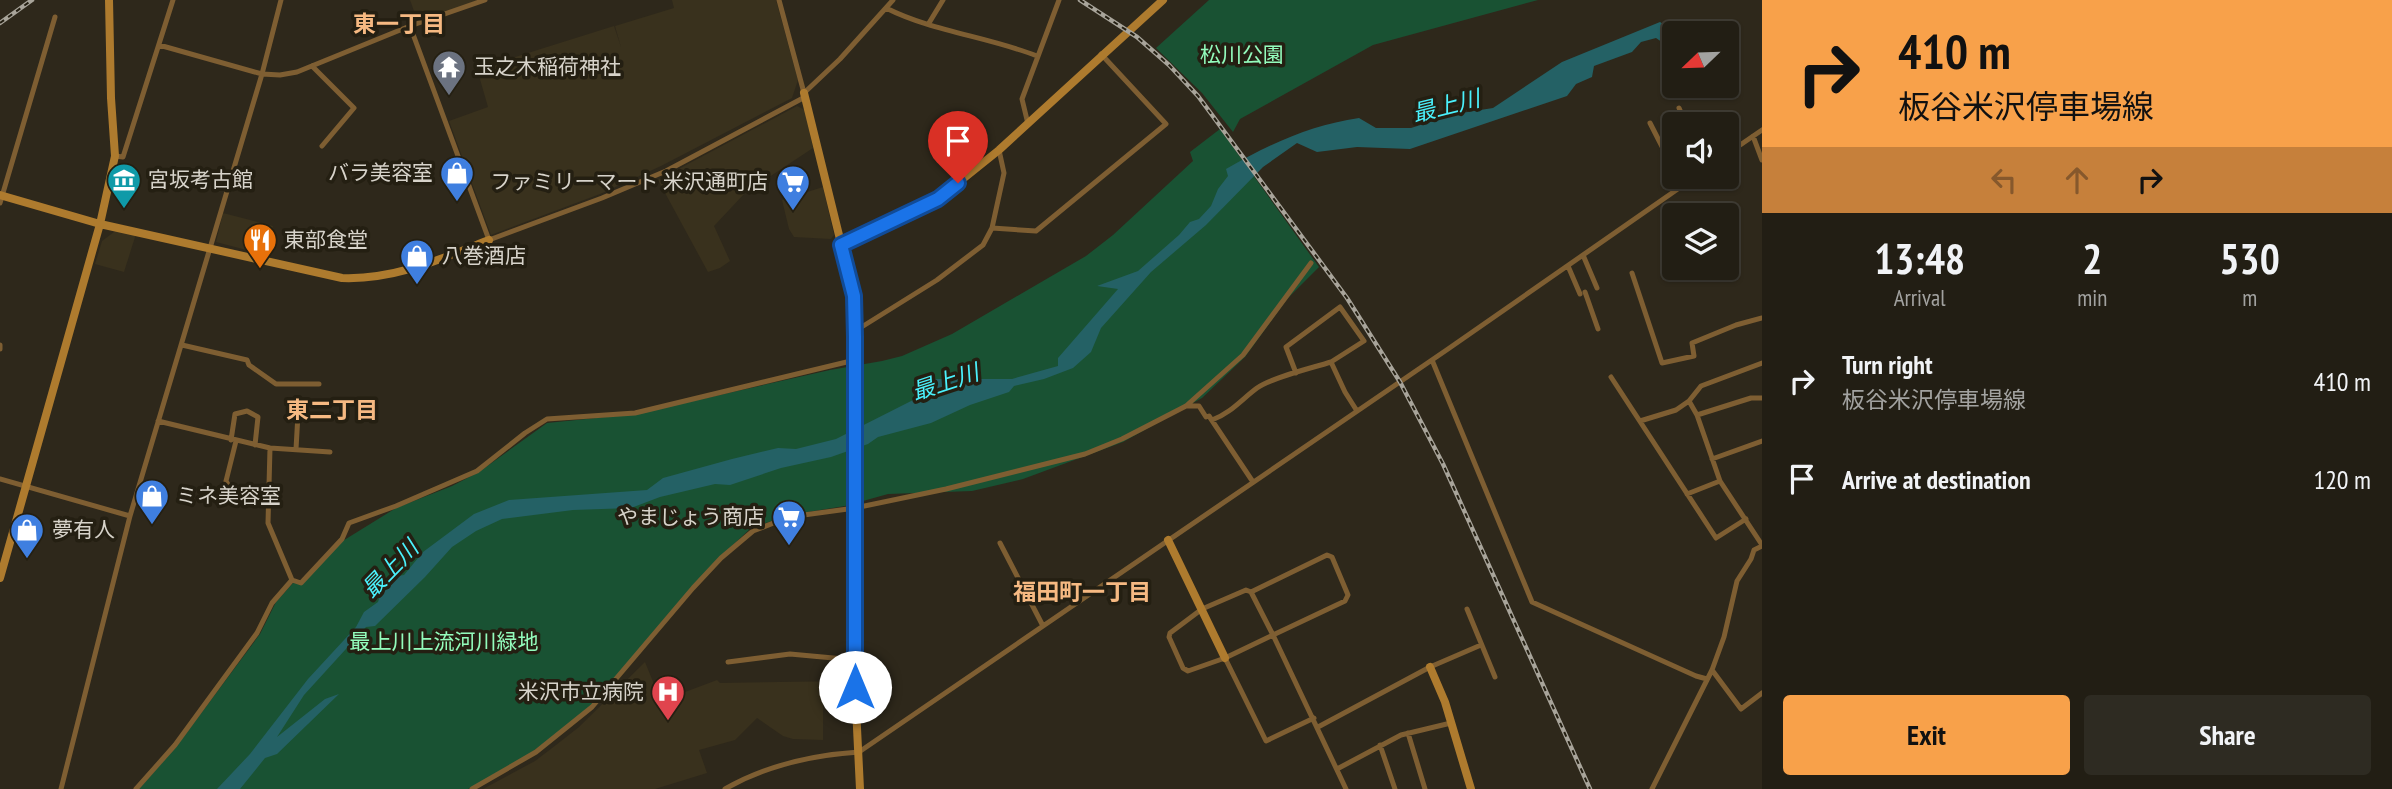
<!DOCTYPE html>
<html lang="en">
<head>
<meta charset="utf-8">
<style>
	:root { --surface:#221e14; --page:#2e2b22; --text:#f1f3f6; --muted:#a2a2a0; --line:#3f3c34; --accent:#f8a14a }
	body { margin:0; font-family:"PT Sans Narrow","Noto Sans JP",sans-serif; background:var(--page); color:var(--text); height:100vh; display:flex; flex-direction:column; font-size:26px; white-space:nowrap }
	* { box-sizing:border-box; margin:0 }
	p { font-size:23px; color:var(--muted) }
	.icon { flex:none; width:38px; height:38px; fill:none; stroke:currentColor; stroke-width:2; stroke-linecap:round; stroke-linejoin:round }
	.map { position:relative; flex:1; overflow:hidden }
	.drawer { display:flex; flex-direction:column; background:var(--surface); width:630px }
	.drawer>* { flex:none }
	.banner { background:#f8a14a; color:#111; overflow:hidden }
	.needle { width:46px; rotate:247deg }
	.buttons { position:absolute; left:1662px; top:21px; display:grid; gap:14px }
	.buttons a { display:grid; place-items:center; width:77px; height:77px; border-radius:7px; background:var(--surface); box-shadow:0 2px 5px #0004,0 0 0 2px var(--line); font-size:35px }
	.pin { position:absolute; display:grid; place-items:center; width:60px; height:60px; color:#fff; margin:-72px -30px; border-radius:50% 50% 50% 0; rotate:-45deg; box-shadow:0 0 7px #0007 }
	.pin .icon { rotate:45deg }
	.me { position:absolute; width:77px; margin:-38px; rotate:0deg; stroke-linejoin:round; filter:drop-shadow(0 0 5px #0008) }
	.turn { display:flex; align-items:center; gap:24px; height:147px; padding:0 21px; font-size:32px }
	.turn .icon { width:91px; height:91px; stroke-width:2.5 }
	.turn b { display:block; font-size:49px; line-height:60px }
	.lanes { display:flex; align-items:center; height:66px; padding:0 21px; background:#0003; justify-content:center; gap:35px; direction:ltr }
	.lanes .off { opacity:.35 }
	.eta { display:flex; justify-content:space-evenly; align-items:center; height:119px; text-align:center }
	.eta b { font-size:42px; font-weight:700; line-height:49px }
	.cta { display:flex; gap:14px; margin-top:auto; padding:14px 21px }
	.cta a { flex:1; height:80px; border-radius:7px; background:var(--accent); color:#111; font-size:28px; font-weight:700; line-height:80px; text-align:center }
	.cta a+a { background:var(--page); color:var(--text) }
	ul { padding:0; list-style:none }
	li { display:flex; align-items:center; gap:21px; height:98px; padding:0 21px }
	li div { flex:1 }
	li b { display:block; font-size:26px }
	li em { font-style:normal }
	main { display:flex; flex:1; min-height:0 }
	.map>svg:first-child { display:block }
	.built { fill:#39311d }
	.green { fill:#195233 }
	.water { fill:#246165 }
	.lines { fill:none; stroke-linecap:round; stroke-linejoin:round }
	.street { stroke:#7e5e32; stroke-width:5 }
	.secondary { stroke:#ae7b2e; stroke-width:8 }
	.rail-casing { stroke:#a8a49a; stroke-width:4.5 }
	.rail { stroke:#241f12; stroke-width:2; stroke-dasharray:5; stroke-linecap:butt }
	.route-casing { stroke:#114b97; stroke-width:18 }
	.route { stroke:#1a73e8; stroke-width:12 }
	.labels { text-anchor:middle; stroke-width:7; stroke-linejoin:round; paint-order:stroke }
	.park-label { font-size:21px; fill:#93fcbc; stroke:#241f12 }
	.poi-label { font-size:21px; fill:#d7d3ca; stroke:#241f12; text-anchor:start }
	.neighbourhood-label { font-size:23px; font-weight:bold; fill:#f6b982; stroke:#241f12 }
	.water-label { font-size:23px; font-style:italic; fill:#4af1fc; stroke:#241f12 }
</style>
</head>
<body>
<main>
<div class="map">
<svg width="1762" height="789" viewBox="0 0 1762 789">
	<rect width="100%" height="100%" fill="#2e281b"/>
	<path class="built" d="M410,0H479L418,22Z
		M672,0H776L798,80L792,98L661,166L600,194L491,235L449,121L488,107L477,69L614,26L621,47L615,26L674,8Z
		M797,106L805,110L813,148L745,193L714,226L730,261L720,268L708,272L658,180Z
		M823,187L834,235L831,239L794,237L789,229L782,200Z
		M223,213L273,226L266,255L216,242Z
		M118,229L136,234L124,272L95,264L102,241Z
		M645,662L661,701L717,680L720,683L850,681L851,699L823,700V740L793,739L783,736L757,718L735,740L699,750L707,773L655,789H483L535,761L556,745L579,727Z"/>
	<path class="green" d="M1209,0H1538L1373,45L1240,119L1233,132L1202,93L1156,48Z
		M1220,129L1319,267L1287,299L1245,357L1202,398L1123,442L1023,479L972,491L888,494L845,506L789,515L751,528L720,557L591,705L564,729L522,759L468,789H139L176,747L260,634L276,602L293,583L302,584L341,542L396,508L452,486L479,472L547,423L635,414L830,370L882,361L902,356L952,334L1086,256L1113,235L1193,161L1190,152Z"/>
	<path class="water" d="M1660,22L1677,33H1675V51L1656,38L1641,42L1632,52L1594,66L1592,77L1576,84L1567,96L1410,149L1357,147L1317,152L1297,143L1263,167L1206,225L1151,272L1101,328L1091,352L1073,368L1044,379L1014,386L1009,392L970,405L931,423L878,437L868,444L831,457L781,468L730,485L715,484L660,497L631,508L573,510L502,519L476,531L452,547L425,577L375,626L366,627L304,695L277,737L325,699L339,694L277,754L265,758L240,789H217L250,754L308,679L356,627L364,612L378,602L386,578L404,575L423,552L474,514L509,500L647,490L663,478L732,459L778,448L796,449L836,439L919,397L932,379H1012L1058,366V358L1118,289L1097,286L1138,271L1179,235L1190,222L1199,219L1211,206L1218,189L1228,176L1226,169C1269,144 1311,125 1359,118L1376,128H1411L1455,114L1493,108L1562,62Z"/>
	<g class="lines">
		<path class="street" d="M779,0L804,93L840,59L893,0
			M886,8C931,31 989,37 1037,56
			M929,23L943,0
			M410,26L489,240L602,198L666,171L805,97
			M159,45L262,74L280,75L297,72L410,26L485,0
			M312,66L354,108L322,146
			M1679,108L1686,124
			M1650,123L1674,170L1666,175L1675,190
			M1028,124L1022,99L1059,0
			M1753,136L1762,160
			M1727,154L1762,130
			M115,156L123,157L173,0
			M0,203L55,17
			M992,228L1036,231L1166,124L1101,54
			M1583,255L1597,288
			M1568,266L1580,294
			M1632,273L1662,363L1694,356L1692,343L1736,325L1762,318
			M1585,292L1598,329
			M855,337L860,328L937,280L983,245L992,228L1004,173L999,150
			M0,345V349
			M182,345L247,360L249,365L276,384H319
			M1432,360L1532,602L1696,676L1707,679
			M1762,363L1701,386L1689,401L1697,415L1720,481L1762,545
			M1296,373L1286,347L1340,307L1364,341L1331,362L1345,392L1357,411
			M1611,377L1716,538L1746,519
			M1186,406H1199L1206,417L1209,416L1253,482
			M1697,415L1751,398H1762
			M1212,420C1231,413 1242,399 1257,388C1273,377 1312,368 1331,362
			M158,421L270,448L330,452
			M1640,421L1676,410L1689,401
			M231,440L235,414L247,411L258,417L255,445
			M236,441L226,481L230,488L268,490
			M270,448L268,523L292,580
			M296,449L298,414
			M1712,459L1762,441
			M0,479L130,516
			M1687,494L1720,481
			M1000,543L1043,626
			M292,580L301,583L342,539L349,523L396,506L477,471L525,433L547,419L635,413L855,360
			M1251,592L1273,635L1345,601L1348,595L1332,557L1327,555L1251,592L1246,590L1202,609L1170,633L1169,637L1183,668L1188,671L1225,658L1273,635L1346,789
			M1467,609L1495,677
			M1225,658L1266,741L1314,718
			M728,662L790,654L855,660
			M1712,670L1741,709L1762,693
			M1318,727L1430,667L1481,645
			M1408,733L1425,789
			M1380,745L1395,789
			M1337,769L1401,735L1451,723
			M61,789L130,516L262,74L281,0
			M136,789L175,745L257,633L272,603L292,580
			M472,789L536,752L592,707L693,588L721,558L753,531L789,517L855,508L946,489L1085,454L1122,439L1186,406L1243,355L1311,263
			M725,789C765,766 814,755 859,752L1448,349L1695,177
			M1652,789L1712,670L1724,637L1737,581L1751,559L1754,550L1762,546"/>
		<path class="secondary" d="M804,93L854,296L855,687L860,789
			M0,195L100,224L342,278C395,280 441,259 489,240
			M841,245L938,199L999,150L1163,0
			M1168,540L1225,658
			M0,578L100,224L115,156L111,98L109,0
			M1430,667L1445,702L1471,789"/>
		<g class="rail-casing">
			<path id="rail" d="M1080,0L1137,37L1169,65L1198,96L1347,298L1400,382L1443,464L1590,789
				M0,23L32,0"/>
		</g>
		<use href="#rail" class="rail"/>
	</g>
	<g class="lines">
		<g class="route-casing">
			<path id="route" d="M855,687V337L854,296L841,245L938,199L958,183"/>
		</g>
		<use href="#route" class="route"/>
	</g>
	<defs>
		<g id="temple-pin" transform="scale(1.75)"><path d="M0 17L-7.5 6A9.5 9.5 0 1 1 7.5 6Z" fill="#6b7280" stroke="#241f12"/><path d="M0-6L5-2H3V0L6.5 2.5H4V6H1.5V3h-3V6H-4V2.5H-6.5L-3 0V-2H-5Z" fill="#fff"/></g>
		<g id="shop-pin" transform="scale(1.75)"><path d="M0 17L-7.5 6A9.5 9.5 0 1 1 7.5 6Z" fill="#3f7fe0" stroke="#241f12"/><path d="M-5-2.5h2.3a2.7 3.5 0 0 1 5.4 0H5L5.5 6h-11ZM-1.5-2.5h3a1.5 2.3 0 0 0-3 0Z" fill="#fff"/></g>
		<g id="museum-pin" transform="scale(1.75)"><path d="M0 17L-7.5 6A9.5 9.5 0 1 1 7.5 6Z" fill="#0f9aa8" stroke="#241f12"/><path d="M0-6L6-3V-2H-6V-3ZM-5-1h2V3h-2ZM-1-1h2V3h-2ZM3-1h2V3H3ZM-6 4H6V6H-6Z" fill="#fff"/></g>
		<g id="supermarket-pin" transform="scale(1.75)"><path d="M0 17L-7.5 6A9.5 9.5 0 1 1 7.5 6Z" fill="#3f7fe0" stroke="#241f12"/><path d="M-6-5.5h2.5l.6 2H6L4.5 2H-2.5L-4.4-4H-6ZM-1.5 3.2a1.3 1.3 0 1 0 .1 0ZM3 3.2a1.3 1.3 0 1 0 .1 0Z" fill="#fff"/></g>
		<g id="restaurant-pin" transform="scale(1.75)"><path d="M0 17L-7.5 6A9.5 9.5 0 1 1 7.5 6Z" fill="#e8710a" stroke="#241f12"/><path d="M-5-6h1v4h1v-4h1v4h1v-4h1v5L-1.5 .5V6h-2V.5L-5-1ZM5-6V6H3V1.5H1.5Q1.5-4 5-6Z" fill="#fff"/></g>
		<g id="hospital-pin" transform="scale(1.75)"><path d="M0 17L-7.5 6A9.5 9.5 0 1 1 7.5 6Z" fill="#e0444e" stroke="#241f12"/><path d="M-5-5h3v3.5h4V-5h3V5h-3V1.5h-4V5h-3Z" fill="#fff"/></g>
	</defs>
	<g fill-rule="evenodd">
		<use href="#temple-pin" x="449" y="67"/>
		<use href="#shop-pin" x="457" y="173"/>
		<use href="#museum-pin" x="124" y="180"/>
		<use href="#supermarket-pin" x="793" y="182"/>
		<use href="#restaurant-pin" x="260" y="240"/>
		<use href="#shop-pin" x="417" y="256"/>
		<use href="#shop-pin" x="152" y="496"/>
		<use href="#supermarket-pin" x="789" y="517"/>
		<use href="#shop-pin" x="27" y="530"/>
		<use href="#hospital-pin" x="668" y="692"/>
	</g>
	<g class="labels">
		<g class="park-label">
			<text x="1242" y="62">松川公園</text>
			<text x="444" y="649">最上川上流河川緑地</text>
		</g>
		<g class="poi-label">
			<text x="474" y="74">玉之木稲荷神社</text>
			<text x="433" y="180" text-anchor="end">バラ美容室</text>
			<text x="148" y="187">宮坂考古館</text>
			<text x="768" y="189" text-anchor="end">ファミリーマート 米沢通町店</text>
			<text x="284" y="247">東部食堂</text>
			<text x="442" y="263">八巻酒店</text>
			<text x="176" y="503">ミネ美容室</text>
			<text x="764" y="524" text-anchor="end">やまじょう商店</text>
			<text x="52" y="537">夢有人</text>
			<text x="644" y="699" text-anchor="end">米沢市立病院</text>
		</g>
		<g class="neighbourhood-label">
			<text x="399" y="32">東一丁目</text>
			<text x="332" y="418">東二丁目</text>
			<text x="1082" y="600">福田町一丁目</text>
		</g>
		<g class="water-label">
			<text transform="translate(1446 106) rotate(-14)" y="8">最上川</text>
			<text transform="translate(945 382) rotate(-18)" y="8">最上川</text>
			<text transform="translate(390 569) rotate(-46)" y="8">最上川</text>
		</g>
	</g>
</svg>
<div class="buttons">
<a><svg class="needle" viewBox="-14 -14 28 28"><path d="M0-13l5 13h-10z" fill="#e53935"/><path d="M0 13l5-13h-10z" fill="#a2a2a0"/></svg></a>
<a><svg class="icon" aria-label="sound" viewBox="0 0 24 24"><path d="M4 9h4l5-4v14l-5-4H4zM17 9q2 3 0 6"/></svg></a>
<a><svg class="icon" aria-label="layers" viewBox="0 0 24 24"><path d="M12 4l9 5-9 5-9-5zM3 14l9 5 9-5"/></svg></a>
</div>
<div class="pin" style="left:958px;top:183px;background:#d93025"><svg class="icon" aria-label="arrive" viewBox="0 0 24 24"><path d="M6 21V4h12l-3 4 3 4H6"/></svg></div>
<svg class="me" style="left:855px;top:687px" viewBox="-20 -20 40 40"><circle r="19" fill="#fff"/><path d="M0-13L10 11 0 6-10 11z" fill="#1a73e8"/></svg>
</div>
<section class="drawer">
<div class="banner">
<div class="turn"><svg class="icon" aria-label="right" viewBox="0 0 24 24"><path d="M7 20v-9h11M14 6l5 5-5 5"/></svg><div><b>410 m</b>板谷米沢停車場線</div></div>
<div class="lanes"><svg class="icon off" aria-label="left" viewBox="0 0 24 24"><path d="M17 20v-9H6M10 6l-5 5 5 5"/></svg><svg class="icon off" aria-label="ahead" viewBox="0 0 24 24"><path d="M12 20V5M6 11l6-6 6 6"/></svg><svg class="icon" aria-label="right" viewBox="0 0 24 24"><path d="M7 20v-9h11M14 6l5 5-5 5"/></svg></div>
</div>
<div class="eta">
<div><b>13:48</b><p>Arrival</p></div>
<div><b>2</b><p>min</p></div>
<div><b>530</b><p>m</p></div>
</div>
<ul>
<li><svg class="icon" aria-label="right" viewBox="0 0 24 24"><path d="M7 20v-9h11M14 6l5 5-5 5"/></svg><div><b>Turn right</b><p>板谷米沢停車場線</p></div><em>410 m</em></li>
<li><svg class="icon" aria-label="arrive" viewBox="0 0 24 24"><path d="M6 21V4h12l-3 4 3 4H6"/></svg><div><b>Arrive at destination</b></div><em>120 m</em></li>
</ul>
<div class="cta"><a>Exit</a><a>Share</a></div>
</section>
</main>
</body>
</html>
